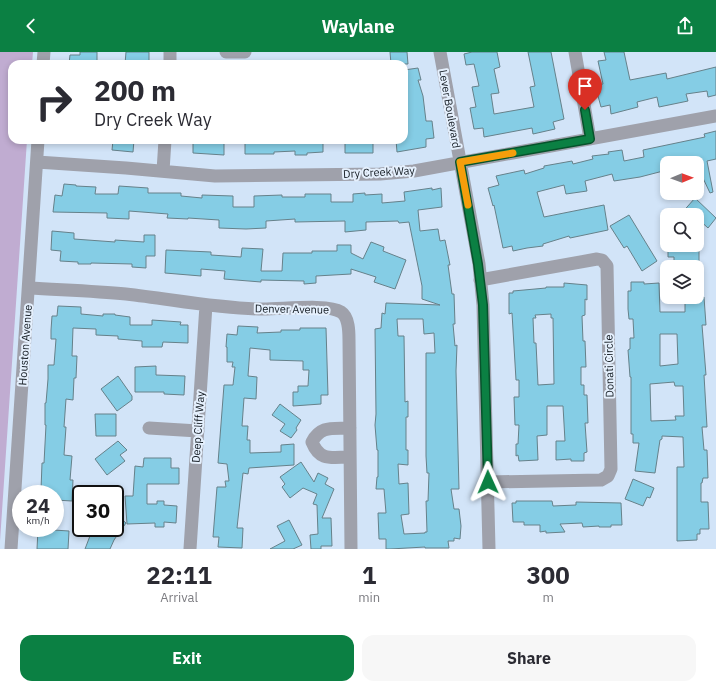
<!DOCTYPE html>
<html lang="en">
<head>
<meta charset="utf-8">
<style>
	:root { --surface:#fff; --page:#f7f7f7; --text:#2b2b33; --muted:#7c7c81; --accent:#0b8043 }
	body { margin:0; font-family:"IBM Plex Sans",sans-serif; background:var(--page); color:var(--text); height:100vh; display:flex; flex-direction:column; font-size:15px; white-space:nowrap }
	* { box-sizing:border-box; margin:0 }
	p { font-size:13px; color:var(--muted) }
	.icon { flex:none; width:22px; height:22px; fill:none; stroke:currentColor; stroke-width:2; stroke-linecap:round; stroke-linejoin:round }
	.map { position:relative; height:497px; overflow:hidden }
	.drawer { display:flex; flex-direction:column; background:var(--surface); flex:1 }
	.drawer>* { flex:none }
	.guide { position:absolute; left:8px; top:8px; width:400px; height:84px; border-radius:12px; box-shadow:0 2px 6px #0003; background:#fff; color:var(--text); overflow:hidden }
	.needle { width:26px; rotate:89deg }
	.controls { position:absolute; left:660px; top:104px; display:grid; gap:8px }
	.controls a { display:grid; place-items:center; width:44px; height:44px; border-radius:8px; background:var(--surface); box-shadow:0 2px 6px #0003; font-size:20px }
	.speed { position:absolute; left:12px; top:433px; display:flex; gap:8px; font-size:20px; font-weight:700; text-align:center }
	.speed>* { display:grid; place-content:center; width:52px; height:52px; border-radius:50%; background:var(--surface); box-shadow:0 2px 6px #0003; line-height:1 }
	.speed small { font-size:10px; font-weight:400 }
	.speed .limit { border:2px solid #111; border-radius:6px; background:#fff; color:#111 }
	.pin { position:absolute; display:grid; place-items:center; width:34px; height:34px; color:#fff; margin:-41px -17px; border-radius:50% 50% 50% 0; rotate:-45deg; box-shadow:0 0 4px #0007 }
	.pin .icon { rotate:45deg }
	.me { position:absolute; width:44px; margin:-22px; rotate:359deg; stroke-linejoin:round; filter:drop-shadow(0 0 3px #0008) }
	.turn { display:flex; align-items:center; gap:14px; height:84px; padding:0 20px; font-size:18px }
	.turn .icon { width:52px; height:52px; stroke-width:2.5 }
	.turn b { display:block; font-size:28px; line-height:34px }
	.eta { display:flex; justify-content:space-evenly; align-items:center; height:68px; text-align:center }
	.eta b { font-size:24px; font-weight:700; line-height:28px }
	.primary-button { display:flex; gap:8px; margin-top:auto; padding:8px 20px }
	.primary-button a { flex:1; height:46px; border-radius:12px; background:var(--accent); color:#fff; font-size:16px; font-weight:700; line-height:46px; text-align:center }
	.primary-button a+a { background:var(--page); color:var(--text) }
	header { display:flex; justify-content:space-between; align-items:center; height:52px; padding:0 20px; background:var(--accent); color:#fff; font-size:18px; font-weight:700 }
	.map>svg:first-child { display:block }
	.green { fill:#c0acd1 }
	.building { fill:#85cde5; stroke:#66818a; fill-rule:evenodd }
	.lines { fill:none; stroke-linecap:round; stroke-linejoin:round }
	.minor { stroke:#9fa1ab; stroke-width:13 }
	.route-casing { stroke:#07532c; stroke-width:10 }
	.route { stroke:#0b8043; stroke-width:7 }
	.slow { stroke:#f59e0b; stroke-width:7 }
	.labels { text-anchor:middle; stroke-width:4; stroke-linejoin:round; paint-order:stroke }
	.street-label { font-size:11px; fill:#121920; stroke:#e5f0fd }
</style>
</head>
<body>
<header><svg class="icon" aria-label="back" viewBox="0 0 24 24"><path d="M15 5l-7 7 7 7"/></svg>Waylane<svg class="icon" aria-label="share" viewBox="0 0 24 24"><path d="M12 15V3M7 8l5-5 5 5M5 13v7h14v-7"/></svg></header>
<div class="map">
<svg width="716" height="497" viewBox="0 0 716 497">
	<rect width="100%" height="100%" fill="#d2e4f8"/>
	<path class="green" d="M0,0H33L32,12H12V88H27L0,489Z"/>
	<path class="building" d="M80,0H97V12H69L70,3H80Z
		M126,0H149V12H125Z
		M390,0H407L408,12H391Z
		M472,0H497L500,15L494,17L499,41L491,42L494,62L534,55L530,35L535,34L528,0H551L564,67L553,70L555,77L533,82L532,76L484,85L483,76L474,77L470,56L476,55L472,35L479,34L474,12L466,13L464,2Z
		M604,0H624L630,28L666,21L667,27L716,15V43L708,45L707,39L686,42L688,49L659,55L657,45L637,50L638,55L611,62L610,53L601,55L595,33L603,32L598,9L606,8Z
		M418,16L421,28H418L423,44L426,69H432L434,86L426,87V95L397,100L396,88H404V18Z
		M716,79V107L707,109L713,140L710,141L702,124H700L699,117H697V111H667V118L640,125L614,129L612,122L585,129L587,139L566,142L564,133L537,140L544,165L604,153L608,178L570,186L569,184L543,192V194L527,196L513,199L512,194L503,196L494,153L493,154L488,136L499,133L496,124L524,118L525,122L544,116V114L572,109L573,112L593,107L592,104L609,102L608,100L622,98L624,109L644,105L643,98L705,85L704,82Z
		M113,88H134L133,100L112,98Z
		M193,88H224V103L193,101Z
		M245,88H323V100L307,101V103H295V99L274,100V102H245Z
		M345,88H373V101H345Z
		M64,132L76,133V134L96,135L95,142H118L119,134L148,136V141H181V144L202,146V143L233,144V155H254V144L282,143V145H305V142H331V150H353V142L365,141V143L382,142V151L405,149L404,140L432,136V138L441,136L442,155L418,158L420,179L438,177L440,189L445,188L450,213H448L452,242H454L455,272H453L455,294L457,293L456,319L459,437H451L454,457H459L461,474L460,487L454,486V489H448L449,496H425V495L390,497H386V487H379L378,461H386L384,437H376L377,425H378V398H377L375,373L376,362L375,277L381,276L382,261L385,262L386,251L440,253L422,247V234L409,170L399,171L398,169L366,170V178L345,180V169L295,170V167L266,169V176L246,177L219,176V168L188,166V167L167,166L168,162L129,159V167L107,166V161L53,160L55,143L62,144ZM397,267H423L424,282L434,281L435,301H426V404L427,421H429L428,449H426L427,480H425V481L404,482L401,463L409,462L408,431L399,432L398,412L408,413V398H406V365H408V349L405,350L404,284H398Z
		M695,146L716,166L708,176L697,166V163H680Z
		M629,163L657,209L642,219L627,194L624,196L610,174Z
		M52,179L74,181V187L115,190V188L144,190V183H155V204H146V216L132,215V212L91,211V212H78V210L60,209L61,199L51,198Z
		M371,190L384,195L383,199L406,208L395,237L374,230L376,225L351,217V222L316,224V231L304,232V229L261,228V230L224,227L225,219L201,217V224L165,221L166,198L211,200V203L241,205L242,196L263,197L261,219H282L283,201H312V199H337V193H351V201L363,207Z
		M668,193L699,194V215H674V205H668Z
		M631,230H644V232L659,231L660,260H685V245H704L706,273H702L706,323H704L707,375H702L704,398H707L708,426H703L702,431H701V450H708L709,477H700V482H697V488L677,489V415H684L683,385L662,384V387L660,388L655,421L635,419L639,391H633V382H631V325H630L628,298L630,297V286H634L633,267H629L628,257V239H631ZM660,282H677L678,312L660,314ZM674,330L675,334H683L684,364H675L676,368L651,369L650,332Z
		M564,231L587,233V248L585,247V263L582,264L583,289H585L586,315H581V333H584V343H587L588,371H585L587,400L584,401V409H571V407L556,408V389H565L563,354H547V383L537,384L538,408L519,409L518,403L516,404V392H518L519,373H515L514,345H519V328H516L512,261L509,262V241H513V239L546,236V235H564ZM551,262V266H553L554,332L538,333L536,291H534L533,266H536L535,263Z
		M58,254L81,255V262L103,264V262H115V263L130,265V273H152V268L181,270L180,273H188V291L163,290L162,295H142V289L118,287V284L96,283V277L73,276L72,304H77L76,326H74L73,348L66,347L64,375H66L64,403L72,404L70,428H73L72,449L55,448V442H48V438H41L42,411H44L46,373H45V351H46L48,327V313H54L56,287H51V278L52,264H57Z
		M238,274L258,275L257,281L281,280V278H300V276H326L328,343H321V352L293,354V340H298V334H308L309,318H303V309L270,308V298L250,296L248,324L257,325L256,347L244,346L242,374H248L247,388H250V401L281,400V393L294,392V413L249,416L248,422L243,421L237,476H243L242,496L218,495L219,485H213L217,435H226L225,429H229L227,412L218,411L224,333H233L235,315H232L233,310H227V295H226L227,282L237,283Z
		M156,314V323L185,324L184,343L164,342V340H135V315Z
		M118,324L132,344V348L117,359L101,337Z
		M280,352L301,368L296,376L297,378L291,386L280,379L285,372L272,363Z
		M95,362H116V384H96Z
		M118,389L127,398L120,403L125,409L107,423L95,407Z
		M144,406H171V416H179V432H147V452H157V449H164V453L177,454L176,471L164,470V475H155V471L127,472L125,444H133L135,414L143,415Z
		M301,410L314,430L318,421L328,426L325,432L334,437L322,466H331L332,494H321V497H311L310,483L318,482L317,453L313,452L317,442L303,436L290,446L282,435L285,432L280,425Z
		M633,427L654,436L650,446L647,445L643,454L625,447Z
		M516,449H552L553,454L576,453V450L621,451L622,473H611V475H599V474L583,475L582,471L560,472L565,480L546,481V479L540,480V473H524V470H513L512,451H516Z
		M115,461L126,471L114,488L110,497H85L93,476H115Z
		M289,468L302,493L293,497H270L285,489L277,474Z
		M38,477L69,479L68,497H37Z"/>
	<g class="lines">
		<path class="minor" d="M226,0H245
			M440,0L479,212L483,253L489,497
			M575,0L590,87
			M43,12L44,0
			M170,12V0
			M37,110L126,116L215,124L380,122L414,119L716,64
			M163,119L165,88
			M480,228L597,207L602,208L607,214L611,417L608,424L601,428L488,430
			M29,236C61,238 94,239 126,242C171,247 214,256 259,257C278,258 327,251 341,260C349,265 349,280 349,288L351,497
			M149,376L198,379
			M350,376C333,377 321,373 312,390C320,410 332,405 350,405
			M11,497L38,88
			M190,497L206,253"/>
	</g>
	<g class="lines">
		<g class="route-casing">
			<path id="route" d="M488,430L483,253L478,212L460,110L590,87L585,58"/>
		</g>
		<use href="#route" class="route"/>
		<path class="slow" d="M468,153L460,110L513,101"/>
	</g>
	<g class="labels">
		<g class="street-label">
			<text transform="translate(450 57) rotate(80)" y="4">Lever Boulevard</text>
			<text transform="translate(379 120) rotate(-3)" y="4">Dry Creek Way</text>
			<text transform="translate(292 257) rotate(1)" y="4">Denver Avenue</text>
			<text transform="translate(25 293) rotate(-86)" y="4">Houston Avenue</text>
			<text transform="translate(609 314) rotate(-91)" y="4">Donati Circle</text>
			<text transform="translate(198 375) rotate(-86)" y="4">Deep Cliff Way</text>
		</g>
	</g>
</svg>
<div class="controls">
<a><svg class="needle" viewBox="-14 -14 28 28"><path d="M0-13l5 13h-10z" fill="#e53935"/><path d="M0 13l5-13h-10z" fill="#7c7c81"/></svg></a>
<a><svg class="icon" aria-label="search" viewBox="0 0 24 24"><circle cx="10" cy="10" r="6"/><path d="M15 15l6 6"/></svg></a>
<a><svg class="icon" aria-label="layers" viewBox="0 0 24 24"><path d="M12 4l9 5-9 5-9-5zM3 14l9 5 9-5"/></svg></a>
</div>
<div class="speed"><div>24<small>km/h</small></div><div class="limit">30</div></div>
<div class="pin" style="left:585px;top:58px;background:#d93025"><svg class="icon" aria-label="arrive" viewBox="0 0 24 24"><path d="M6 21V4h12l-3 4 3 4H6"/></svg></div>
<svg class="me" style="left:488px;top:430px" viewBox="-20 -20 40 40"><path d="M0-17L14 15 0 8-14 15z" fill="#0b8043" stroke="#fff" stroke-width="4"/></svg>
<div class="guide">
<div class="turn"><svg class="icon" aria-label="right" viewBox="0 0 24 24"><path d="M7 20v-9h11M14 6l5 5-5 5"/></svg><div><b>200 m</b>Dry Creek Way</div></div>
</div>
</div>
<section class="drawer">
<div class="eta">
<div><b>22:11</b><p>Arrival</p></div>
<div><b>1</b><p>min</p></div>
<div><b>300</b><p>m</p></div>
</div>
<div class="primary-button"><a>Exit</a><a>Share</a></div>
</section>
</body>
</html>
